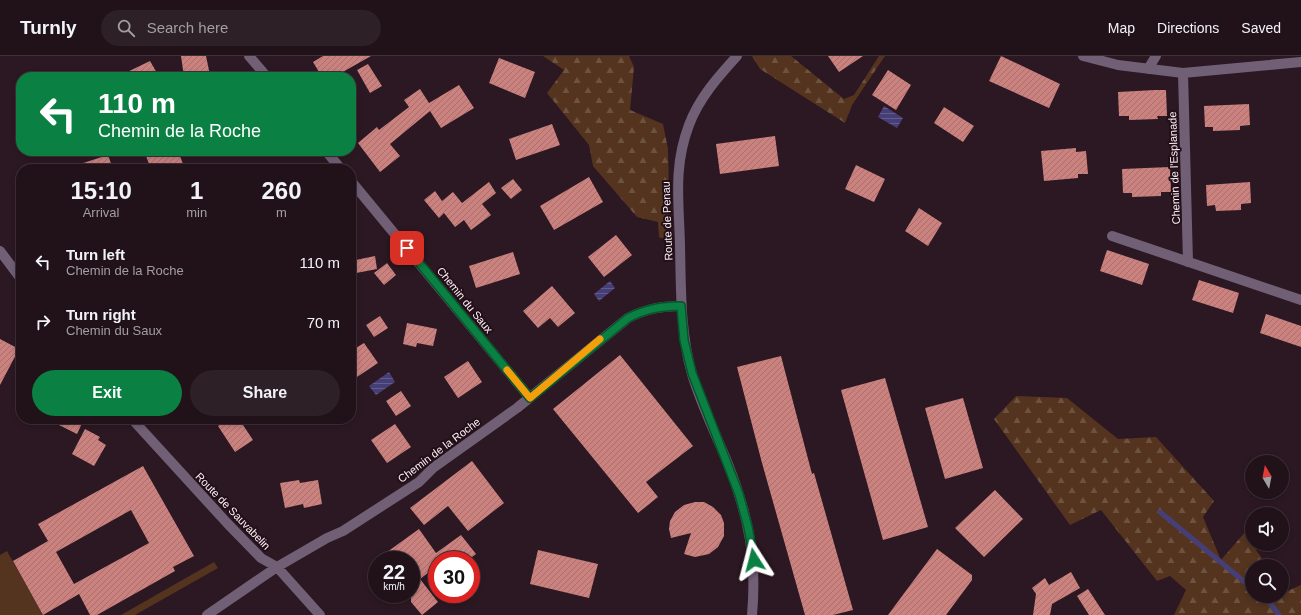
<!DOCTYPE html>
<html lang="en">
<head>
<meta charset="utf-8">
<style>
	:root { --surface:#21121a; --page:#2d2027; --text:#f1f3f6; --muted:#a29ea2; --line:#3e3239; --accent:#0b8043 }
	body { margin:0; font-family:Arial,sans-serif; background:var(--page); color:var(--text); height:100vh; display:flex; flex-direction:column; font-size:15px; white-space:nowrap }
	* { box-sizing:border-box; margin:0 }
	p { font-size:13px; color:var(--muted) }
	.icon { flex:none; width:22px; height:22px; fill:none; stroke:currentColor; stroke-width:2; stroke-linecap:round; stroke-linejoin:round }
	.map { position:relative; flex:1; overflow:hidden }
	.drawer { position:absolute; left:16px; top:108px; width:340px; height:260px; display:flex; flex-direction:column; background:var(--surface); border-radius:16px; box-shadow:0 2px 6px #0003,0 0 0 1px var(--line) }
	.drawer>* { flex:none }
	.hud { position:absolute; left:16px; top:16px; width:340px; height:84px; border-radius:16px; box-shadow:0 2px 6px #0003,0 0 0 1px var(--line); background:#0b8043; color:#fff; overflow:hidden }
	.needle { width:26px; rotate:350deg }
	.buttons { position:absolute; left:1245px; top:399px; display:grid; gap:8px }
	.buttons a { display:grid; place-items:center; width:44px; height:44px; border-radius:50%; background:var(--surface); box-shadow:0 2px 6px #0003,0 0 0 1px var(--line); font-size:20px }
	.speed { position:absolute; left:368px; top:495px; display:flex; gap:8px; font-size:20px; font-weight:700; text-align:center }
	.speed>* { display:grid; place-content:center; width:52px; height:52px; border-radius:50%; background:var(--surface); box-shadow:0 2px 6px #0003,0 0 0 1px var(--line); line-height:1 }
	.speed small { font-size:10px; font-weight:400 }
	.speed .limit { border:6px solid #d22; background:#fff; color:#111 }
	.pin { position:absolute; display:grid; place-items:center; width:34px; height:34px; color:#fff; margin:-17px; border-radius:8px; box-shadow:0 2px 6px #0006 }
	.me { position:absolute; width:44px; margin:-22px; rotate:351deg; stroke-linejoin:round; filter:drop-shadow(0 0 3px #0008) }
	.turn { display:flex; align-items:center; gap:14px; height:84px; padding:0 16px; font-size:18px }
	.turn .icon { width:52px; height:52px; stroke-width:2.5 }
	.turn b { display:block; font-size:28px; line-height:34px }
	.eta { display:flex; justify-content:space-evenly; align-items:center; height:68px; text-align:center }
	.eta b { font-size:24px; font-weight:700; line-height:28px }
	.action { display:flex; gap:8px; margin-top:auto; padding:8px 16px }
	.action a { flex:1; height:46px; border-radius:24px; background:var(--accent); color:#fff; font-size:16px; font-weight:700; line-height:46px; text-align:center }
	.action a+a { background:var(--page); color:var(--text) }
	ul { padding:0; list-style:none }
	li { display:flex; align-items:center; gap:12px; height:60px; padding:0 16px }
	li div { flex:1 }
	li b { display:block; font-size:15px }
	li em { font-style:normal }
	header { display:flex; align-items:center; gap:24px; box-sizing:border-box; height:56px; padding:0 20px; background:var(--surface); border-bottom:1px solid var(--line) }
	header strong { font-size:19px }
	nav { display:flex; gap:22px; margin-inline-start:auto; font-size:14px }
	.search { width:280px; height:36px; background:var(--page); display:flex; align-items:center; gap:10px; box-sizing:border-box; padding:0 14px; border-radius:22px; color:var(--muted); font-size:15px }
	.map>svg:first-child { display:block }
	.forest { fill:url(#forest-firs) }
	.garden { fill:#54341f }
	.water { fill:url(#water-rules) }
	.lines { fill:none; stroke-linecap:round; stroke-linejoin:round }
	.stream { stroke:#463f77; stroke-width:5 }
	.building { fill:url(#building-hatch); fill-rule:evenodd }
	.minor { stroke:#715f76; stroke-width:10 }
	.route-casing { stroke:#07532c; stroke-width:10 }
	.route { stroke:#0b8043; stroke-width:7 }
	.slow { stroke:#f59e0b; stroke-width:7 }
	.labels { text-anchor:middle; stroke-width:4; stroke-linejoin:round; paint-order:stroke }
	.street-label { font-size:11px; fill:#fff1f7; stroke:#220f18 }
</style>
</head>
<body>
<header>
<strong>Turnly</strong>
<div class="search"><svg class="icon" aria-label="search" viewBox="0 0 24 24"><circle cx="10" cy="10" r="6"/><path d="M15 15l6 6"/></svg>Search here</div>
<nav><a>Map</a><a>Directions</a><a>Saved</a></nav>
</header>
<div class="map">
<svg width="1301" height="559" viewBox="0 0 1301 559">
	<defs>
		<pattern id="forest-firs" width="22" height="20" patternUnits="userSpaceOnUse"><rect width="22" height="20" fill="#54341f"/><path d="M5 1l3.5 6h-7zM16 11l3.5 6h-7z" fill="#6e5240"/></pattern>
		<pattern id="water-rules" width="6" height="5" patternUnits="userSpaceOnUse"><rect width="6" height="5" fill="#463f77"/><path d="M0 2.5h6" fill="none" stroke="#625b8b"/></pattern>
		<pattern id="building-hatch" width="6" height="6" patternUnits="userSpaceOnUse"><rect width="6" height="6" fill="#cb817e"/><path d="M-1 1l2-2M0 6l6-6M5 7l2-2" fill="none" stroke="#a5706e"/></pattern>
	</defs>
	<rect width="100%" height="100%" fill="#2c1822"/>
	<path class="forest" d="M543,0H629L634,11L630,54L663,68L668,93L670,186L659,181L658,166L637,161L593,110L589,89L547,37L564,14Z
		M752,0H791L844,43L854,39L879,0H885L852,49L845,67L760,13Z
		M1016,340L1067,342L1118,383L1156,381L1214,445L1203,461L1221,504L1246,475L1252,488L1267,510H1252V540H1282V536L1283,537L1301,529V559H1174L1186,534L1170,520L1157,525L1101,454L1070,469L994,363Z"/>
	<path class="garden" d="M7,495L43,559H0V499Z
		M214,506L218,512L135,559H121Z"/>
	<path class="water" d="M884,50L903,62L897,72L878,61Z
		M610,225L615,232L599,245L594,238Z
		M389,316L395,326L376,339L369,330Z"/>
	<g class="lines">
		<path class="stream" d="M1160,456L1252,532
			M1261,540L1271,548L1279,559"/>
	</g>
	<path class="building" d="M181,0H206L210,19L184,21Z
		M323,0H371L334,21H322L313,6Z
		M828,0H863L839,16Z
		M1001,0L1060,28L1049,52L989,25Z
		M499,2L535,16L525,42L489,27Z
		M150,5L157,17L149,21H117Z
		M368,8L382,30L370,37L357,14Z
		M888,14L911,29L896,54L872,39Z
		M459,29L474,52L441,72L430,55L390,88L400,100L380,116L358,87L377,71L379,74L409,51L404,44L420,33L429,47Z
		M1155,34H1166L1167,60H1157L1158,63L1129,64V60H1119L1118,36Z
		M1249,48L1250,69L1240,70V74L1213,75V71H1205L1204,50Z
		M944,51L974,70L963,86L934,67Z
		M552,68L560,89L516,104L509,83Z
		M775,80L779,110L720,118L716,88Z
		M1076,92V96L1086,95L1088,118H1078V122L1044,125L1041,95Z
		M144,95H178L185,113H151Z
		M108,99L113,113H74V110Z
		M856,109L885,123L874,146L845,133Z
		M1170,111L1171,136H1161V140L1132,141V137H1123L1122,113Z
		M589,121L603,146L554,174L540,150Z
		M513,123L522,134L511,143L501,132Z
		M489,126L496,137L482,148L491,159L471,174L464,164L455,171L444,157L439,162L424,144L435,135L442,145L453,136L462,147Z
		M1250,126L1251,147L1241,148V154L1216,155L1215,149L1207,150L1206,129Z
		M919,152L942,167L928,190L905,175Z
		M616,179L632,199L604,221L588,201Z
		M1107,194L1149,208L1142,229L1100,215Z
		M513,196L520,218L476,232L469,210Z
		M375,200L377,213L351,218V205Z
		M387,207L396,219L384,229L374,217Z
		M1199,224L1239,237L1233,257L1192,244Z
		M552,230L575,257L558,271L550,262L538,272L523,255Z
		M1266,258L1301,270V291L1260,277Z
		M380,260L388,272L374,281L366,269Z
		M407,267L437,273L433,290L417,287L416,291L403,288Z
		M0,283L19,293L0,329Z
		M364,287L378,307L351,325V295Z
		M620,299L693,390L646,426L658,441L638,457L553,353Z
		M781,300L812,418L814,417L853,554L833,559H805L762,407L737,311Z
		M468,305L482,326L458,342L444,321Z
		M885,322L928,471L883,484L841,334Z
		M401,335L411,350L396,360L386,345Z
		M963,342L983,412L945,423L925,352Z
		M47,363H84L77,378Z
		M228,363H239L253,384L235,396L218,370Z
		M395,368L411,391L387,407L371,384Z
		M85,373L100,381L98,384L106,389L94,410L72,398Z
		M472,405L504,447L468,475L448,450L424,469L410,452Z
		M143,410L194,500L173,511L175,515L97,559H90L79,538L43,559L13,505L48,485L38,468ZM131,454L149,487L74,528L56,496Z
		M299,424L300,427L318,424L322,448L304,452L303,448L285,452L280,427Z
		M995,434L1023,463L984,501L955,472Z
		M695,446H704L713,451L721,459L724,467V480L718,491L709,498L695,501L684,498L691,477L671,482L669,473L670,465L675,456L684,449Z
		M419,473L436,497L461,479L476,498L468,504H437V510L420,523L438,546L422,559L411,546V504H376Z
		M937,493L972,519V524L946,559H888Z
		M538,494L598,508L589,542L530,528Z
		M1071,516L1080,532L1052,548L1050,559H1033L1036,538L1032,532L1045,522L1049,529Z
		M1088,533L1105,559H1089L1077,540Z"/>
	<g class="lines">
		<path class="minor" d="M249,0L267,21
			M737,0C718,21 699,42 689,69C673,111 679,146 680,189C681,232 680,276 692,318C701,349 716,378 728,408C749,461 757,503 752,559
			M1083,0L1118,9L1183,17L1301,6
			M1148,13L1156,0
			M1183,17L1188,206
			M326,95L341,113
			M351,125L530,342
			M1112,180L1301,244
			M0,195L21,223
			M132,363L227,467L261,502L277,511L320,559
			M207,559L277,511L327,482L343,475L419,426L433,412L517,352L628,262C646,253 661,250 681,250"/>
	</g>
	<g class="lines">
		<g class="route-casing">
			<path id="route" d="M407,192L530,342L628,262C646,253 661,250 681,250L684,284L692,317L739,438L748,471L754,504"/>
		</g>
		<use href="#route" class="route"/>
		<path class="slow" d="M507,314L530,342L600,283"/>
	</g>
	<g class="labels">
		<g class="street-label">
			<text transform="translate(1174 112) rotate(-92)" y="4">Chemin de l'Esplanade</text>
			<text transform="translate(667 165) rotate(-92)" y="4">Route de Penau</text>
			<text transform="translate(465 244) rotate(51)" y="4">Chemin du Saux</text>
			<text transform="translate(439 394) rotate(-37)" y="4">Chemin de la Roche</text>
			<text transform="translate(233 455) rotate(46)" y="4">Route de Sauvabelin</text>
		</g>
	</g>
</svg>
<div class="buttons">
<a><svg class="needle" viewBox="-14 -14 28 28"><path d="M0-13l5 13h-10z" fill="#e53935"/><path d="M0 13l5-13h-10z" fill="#a29ea2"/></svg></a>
<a><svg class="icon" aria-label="sound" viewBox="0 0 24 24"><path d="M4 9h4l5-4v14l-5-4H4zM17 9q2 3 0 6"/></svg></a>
<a><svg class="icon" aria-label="search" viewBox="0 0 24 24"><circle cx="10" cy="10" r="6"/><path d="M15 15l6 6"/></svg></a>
</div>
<div class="speed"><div>22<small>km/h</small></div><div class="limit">30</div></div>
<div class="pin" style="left:407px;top:192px;background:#d93025"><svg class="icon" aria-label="arrive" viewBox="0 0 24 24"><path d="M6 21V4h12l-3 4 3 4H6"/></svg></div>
<svg class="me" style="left:754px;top:504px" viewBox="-20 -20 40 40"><path d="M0-17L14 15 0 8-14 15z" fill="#0b8043" stroke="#fff" stroke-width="4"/></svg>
<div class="hud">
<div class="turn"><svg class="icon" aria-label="left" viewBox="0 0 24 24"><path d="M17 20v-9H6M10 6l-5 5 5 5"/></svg><div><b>110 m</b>Chemin de la Roche</div></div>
</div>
<section class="drawer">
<div class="eta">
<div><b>15:10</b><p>Arrival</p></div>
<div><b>1</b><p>min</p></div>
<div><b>260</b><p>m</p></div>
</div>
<ul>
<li><svg class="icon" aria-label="left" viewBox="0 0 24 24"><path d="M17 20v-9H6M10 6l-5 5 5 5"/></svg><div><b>Turn left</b><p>Chemin de la Roche</p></div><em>110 m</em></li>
<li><svg class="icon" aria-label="right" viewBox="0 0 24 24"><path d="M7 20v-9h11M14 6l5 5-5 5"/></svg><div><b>Turn right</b><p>Chemin du Saux</p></div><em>70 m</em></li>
</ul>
<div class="action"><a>Exit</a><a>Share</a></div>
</section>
</div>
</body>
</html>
